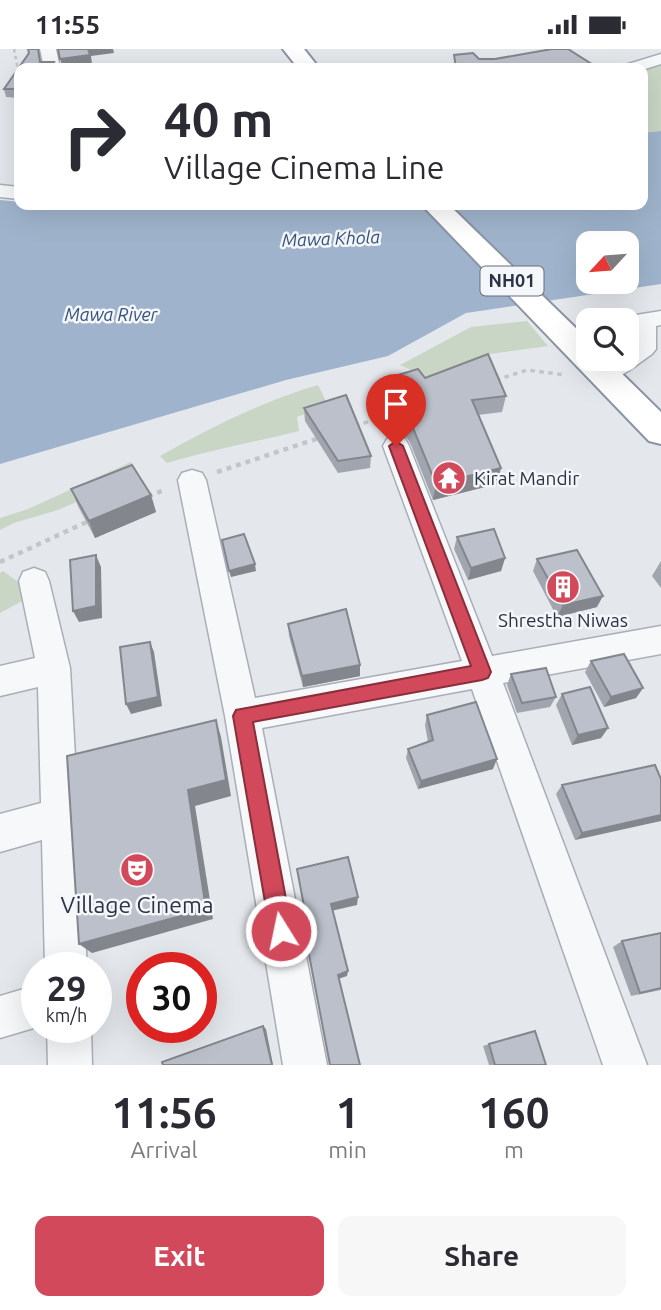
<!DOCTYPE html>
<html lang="en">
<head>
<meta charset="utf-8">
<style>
	:root { --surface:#fff; --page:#f7f7f7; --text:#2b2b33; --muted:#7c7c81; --accent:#d1495b }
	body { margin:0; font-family:Ubuntu,sans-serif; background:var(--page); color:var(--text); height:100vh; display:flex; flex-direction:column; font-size:26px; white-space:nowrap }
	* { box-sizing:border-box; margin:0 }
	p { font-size:23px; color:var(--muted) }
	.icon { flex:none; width:38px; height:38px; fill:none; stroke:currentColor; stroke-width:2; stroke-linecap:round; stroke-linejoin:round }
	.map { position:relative; height:1016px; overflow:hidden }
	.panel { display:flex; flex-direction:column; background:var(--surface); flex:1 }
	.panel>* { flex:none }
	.top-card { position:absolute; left:14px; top:14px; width:634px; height:147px; border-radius:14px; box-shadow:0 7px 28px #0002; background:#fff; color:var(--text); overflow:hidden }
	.needle { width:46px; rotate:244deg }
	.controls { position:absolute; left:576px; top:182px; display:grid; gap:14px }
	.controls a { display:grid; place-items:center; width:63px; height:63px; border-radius:14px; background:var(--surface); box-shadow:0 7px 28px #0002; font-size:35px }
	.speed { position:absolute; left:21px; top:903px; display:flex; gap:14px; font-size:35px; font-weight:700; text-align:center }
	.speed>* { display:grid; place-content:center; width:91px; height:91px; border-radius:50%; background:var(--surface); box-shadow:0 7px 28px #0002; line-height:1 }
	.speed small { font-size:18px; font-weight:400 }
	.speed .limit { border:10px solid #d22; background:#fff; color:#111 }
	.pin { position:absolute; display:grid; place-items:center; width:60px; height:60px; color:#fff; margin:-72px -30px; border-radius:50% 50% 50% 0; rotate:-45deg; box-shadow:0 0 7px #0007 }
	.pin .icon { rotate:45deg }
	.me { position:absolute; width:77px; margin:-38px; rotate:350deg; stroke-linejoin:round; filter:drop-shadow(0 0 5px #0008) }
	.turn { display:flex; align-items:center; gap:24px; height:147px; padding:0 35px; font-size:32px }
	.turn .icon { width:91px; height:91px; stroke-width:2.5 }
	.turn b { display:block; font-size:49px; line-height:60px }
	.eta { display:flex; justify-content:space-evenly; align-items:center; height:119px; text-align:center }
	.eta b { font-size:42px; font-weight:600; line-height:49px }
	.action { display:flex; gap:14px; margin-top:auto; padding:14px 35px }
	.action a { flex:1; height:80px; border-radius:14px; background:var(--accent); color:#fff; font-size:28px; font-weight:600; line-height:80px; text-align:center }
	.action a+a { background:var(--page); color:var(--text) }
	.status { display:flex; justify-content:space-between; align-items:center; height:49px; padding:0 35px; background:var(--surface); direction:ltr }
	.status svg { height:19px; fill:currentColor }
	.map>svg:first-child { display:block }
	.green { fill:#c9d6c5 }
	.water { fill:#9fb4cc; fill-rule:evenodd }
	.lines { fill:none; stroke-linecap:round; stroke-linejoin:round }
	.street-casing { stroke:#a9aeb7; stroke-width:3 }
	.highway-casing { stroke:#8b94a3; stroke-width:4 }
	.path-far2 { stroke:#c2c5cb; stroke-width:2.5; stroke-dasharray:3.5 3.5; stroke-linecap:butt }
	.path-far1 { stroke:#c2c5cb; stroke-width:3.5; stroke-dasharray:4.5 4.5; stroke-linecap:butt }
	.path { stroke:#c2c5cb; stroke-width:4.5; stroke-dasharray:5 5; stroke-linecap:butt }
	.street { fill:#f7f8fa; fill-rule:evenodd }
	.highway { fill:#fff; fill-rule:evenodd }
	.wall { fill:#a1a5ae }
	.shaded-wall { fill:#83868d }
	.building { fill:#bbc0ca; stroke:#83868d; stroke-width:2 }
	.route { fill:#d1495b; stroke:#882f3b; stroke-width:2 }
	.labels { text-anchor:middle; stroke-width:5; stroke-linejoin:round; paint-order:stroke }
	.far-water-label { font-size:18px; font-style:italic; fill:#34527a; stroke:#f4f6f9 }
	.shield { fill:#f4f6f9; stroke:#676e7b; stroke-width:2 }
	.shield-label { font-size:18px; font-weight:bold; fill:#2b3445 }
	.poi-label { font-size:19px; fill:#2b3445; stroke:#f4f6f9; text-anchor:start }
	.near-poi-label { font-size:23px; fill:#2b3445; stroke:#f4f6f9 }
</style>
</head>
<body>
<div class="status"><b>11:55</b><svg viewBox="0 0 49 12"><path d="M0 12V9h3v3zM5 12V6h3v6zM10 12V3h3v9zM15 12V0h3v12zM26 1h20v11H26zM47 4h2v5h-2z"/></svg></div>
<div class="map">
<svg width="661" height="1016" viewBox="0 0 661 1016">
	<rect width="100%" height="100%" fill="#e4e7ec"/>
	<path class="green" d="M661,7V82L642,84V23Z
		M527,272L548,297L490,305L437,333L400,316L471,278Z
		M318,336L328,356L297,368L299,382C255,393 210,401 167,414L160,407C210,379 263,352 318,336Z
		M131,413L138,426L58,461L14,474L0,481V469L28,460Z
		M3,522L24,537V551L0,564V524Z"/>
	<path class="water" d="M661,82V235L466,264L388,307L286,331L0,415V151L19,153V156H642V84ZM588,194H626V233H588Z"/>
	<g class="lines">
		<g class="street-casing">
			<path id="street" d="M40,0H56L60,19H44Z
				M661,5V15L642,21L623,19L625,16Z
				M0,136L19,138V150L0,148Z
				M661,262V276L656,277V300L652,305C636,316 615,336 595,331L592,325C600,312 612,310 626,310V300L632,297V271L636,266Z
				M396,387L405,390L409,397L492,607L661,577V605L503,634L647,1016H603L472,640L262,679L327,1016H283L225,667L178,431L182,424L192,421L202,424L206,431L255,649L462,612L383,397L387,390Z
				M34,519L45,523L49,532L70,619L87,919H45L42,791L0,803V765L41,754L38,638L0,647V617L35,609L19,532L23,523Z
				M37,936V978L0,989V947Z
				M47,978H91L92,1016H48Z"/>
		</g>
		<g class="highway-casing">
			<path id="highway" d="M283,0H304L319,19H298Z
				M422,156H449L588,291V310H607L661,363V395L649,392Z"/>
		</g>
		<path class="path-far2" d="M14,0L18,21"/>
		<path class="path-far1" d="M496,331L527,321L566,326
			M355,377L395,364"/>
		<path class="path" d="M353,378L360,376
			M217,423L322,388
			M148,448L166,440
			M0,513L91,471"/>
		<use href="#street" class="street"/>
		<use href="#highway" class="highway"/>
	</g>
	<path class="wall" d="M28,0H38L41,13H54L55,19H19V49L6,48L4,40L29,4Z
		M425,329L506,347L502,363L478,366L497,435L433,451L411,396L407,389L401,386L384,346L385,330Z
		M304,359L371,407L370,419L338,424L305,372Z
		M71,440L151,446L156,463L95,489L78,457Z
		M457,488L505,509L501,522L468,531L454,500Z
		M537,510L597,558L557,568L533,522Z
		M661,512V539L652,527Z
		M288,575L360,627L303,638L289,587Z
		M591,612L643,639L636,649L604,658L585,623Z
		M511,625L556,648L550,658L517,664L507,636Z
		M562,645L608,679L601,689L572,696L556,656Z
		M427,666L493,720L418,740L406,709L408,700L428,693L425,676Z
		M655,716L575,791L556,745L562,736Z
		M661,884V941L631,947L613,898L622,892Z
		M489,995L546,1016H489L483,997Z"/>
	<path class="shaded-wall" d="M88,0H113L114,4L91,7L92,15L63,18L60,10Z
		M501,419L497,435L433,451L436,435Z
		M151,446L156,463L95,489L89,472Z
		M96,506L101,518L102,569L79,573L73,562Z
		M505,509L501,522L468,531L471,519Z
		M255,515L256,522L231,528L229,522Z
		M603,547L597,558L557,568L563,556Z
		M150,593L154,603L162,657L131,665L126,655Z
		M360,616V627L303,638L302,627Z
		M643,639L636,649L604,658L611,648Z
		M216,671L221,688L231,747L195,757L213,870L92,904L79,895L188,741Z
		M608,679L601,689L572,696L578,686Z
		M497,710L493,720L418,740L421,732Z
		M661,766V772L575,791L582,784Z
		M358,848L357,856L331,862V855Z
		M348,922L347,927L338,930V926Z
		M263,977L266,980L273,1016H272Z"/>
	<path class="building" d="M28,0H38L40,13H54L50,19H19V40H4L29,4Z
		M58,0H88L90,6L60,10Z
		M552,0H568L598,19H456L454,6L473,4L479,10H495Z
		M488,305L506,347L472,351L501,419L436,435L413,379L409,372L403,370L385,330L418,320L425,329Z
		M346,346L371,407L338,412L304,359Z
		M132,416L151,446L89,472L71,440Z
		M494,480L505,509L471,519L457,488Z
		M244,485L255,515L229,522L222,491Z
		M577,501L603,547L563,556L537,510Z
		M96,506V557L73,562L70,511Z
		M346,560L360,616L302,627L288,575Z
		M150,593L158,648L126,655L120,598Z
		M624,605L643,639L611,648L591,612Z
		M546,619L556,648L522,654L511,625Z
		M590,638L608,679L578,686L562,645Z
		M476,653L497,710L421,732L408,700L433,691L427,666Z
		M216,671L226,731L188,741L206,860L79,895L67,707Z
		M655,716L661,730V766L582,784L562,736Z
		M348,808L358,848L331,855L348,922L338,926L360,1016H330L303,874L307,873L297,820Z
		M661,884V939L640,944L622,892Z
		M263,977L272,1016H163L162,1013Z
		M535,982L546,1016H495L489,995Z"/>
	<path class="route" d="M396,392L403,397L491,623L488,629L482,631L253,673L292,882L289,889L281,892L273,889L270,882L233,667L236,661L471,617L389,397Z"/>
	<defs>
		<g id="temple-disc" transform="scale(1.75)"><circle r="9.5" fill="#d1495b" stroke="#f4f6f9"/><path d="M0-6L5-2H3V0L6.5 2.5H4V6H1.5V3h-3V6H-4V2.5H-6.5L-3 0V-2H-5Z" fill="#fff"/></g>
		<g id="building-disc" transform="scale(1.75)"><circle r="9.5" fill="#d1495b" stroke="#f4f6f9"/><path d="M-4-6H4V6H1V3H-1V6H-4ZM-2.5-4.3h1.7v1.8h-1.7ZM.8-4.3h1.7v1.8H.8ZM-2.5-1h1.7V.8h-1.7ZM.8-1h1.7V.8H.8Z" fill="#fff"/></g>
		<g id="theatre-disc" transform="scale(1.75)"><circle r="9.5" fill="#d1495b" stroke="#f4f6f9"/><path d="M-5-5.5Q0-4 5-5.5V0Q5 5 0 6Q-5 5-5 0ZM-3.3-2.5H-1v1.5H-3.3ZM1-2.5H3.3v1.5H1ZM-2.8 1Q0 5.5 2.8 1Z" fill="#fff"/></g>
	</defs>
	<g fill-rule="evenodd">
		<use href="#temple-disc" x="449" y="429"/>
		<use href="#building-disc" x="563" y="538"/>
		<use href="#theatre-disc" x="137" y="821"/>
	</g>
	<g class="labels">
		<g class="far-water-label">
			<text transform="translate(331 190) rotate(-2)" y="6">Mawa Khola</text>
			<text x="111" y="272">Mawa River</text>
		</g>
		<rect class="shield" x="480.5" y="217.5" width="63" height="29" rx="5"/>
		<g class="shield-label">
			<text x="512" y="238">NH01</text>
		</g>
		<g class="poi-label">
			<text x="474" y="436">Kirat Mandir</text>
			<text x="563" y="578" text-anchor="middle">Shrestha Niwas</text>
		</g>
		<g class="near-poi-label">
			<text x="137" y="864">Village Cinema</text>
		</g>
	</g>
</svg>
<div class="controls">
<a><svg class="needle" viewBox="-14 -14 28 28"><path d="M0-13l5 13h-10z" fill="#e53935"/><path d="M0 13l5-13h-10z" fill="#7c7c81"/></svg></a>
<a><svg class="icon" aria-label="search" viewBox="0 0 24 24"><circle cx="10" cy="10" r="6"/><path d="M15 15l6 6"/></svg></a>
</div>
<div class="speed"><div>29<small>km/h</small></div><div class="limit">30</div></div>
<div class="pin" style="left:396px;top:397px;background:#d93025"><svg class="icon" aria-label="arrive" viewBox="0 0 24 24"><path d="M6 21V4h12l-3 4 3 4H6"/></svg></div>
<svg class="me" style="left:281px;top:882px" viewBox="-20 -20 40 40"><circle r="17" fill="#d1495b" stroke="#fff" stroke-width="3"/><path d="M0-11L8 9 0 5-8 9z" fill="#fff"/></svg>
<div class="top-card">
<div class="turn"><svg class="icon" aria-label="right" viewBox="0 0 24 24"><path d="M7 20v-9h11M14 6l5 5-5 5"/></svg><div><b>40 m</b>Village Cinema Line</div></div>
</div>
</div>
<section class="panel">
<div class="eta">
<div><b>11:56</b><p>Arrival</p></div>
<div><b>1</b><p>min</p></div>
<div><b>160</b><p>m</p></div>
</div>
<div class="action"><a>Exit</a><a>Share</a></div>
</section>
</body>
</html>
